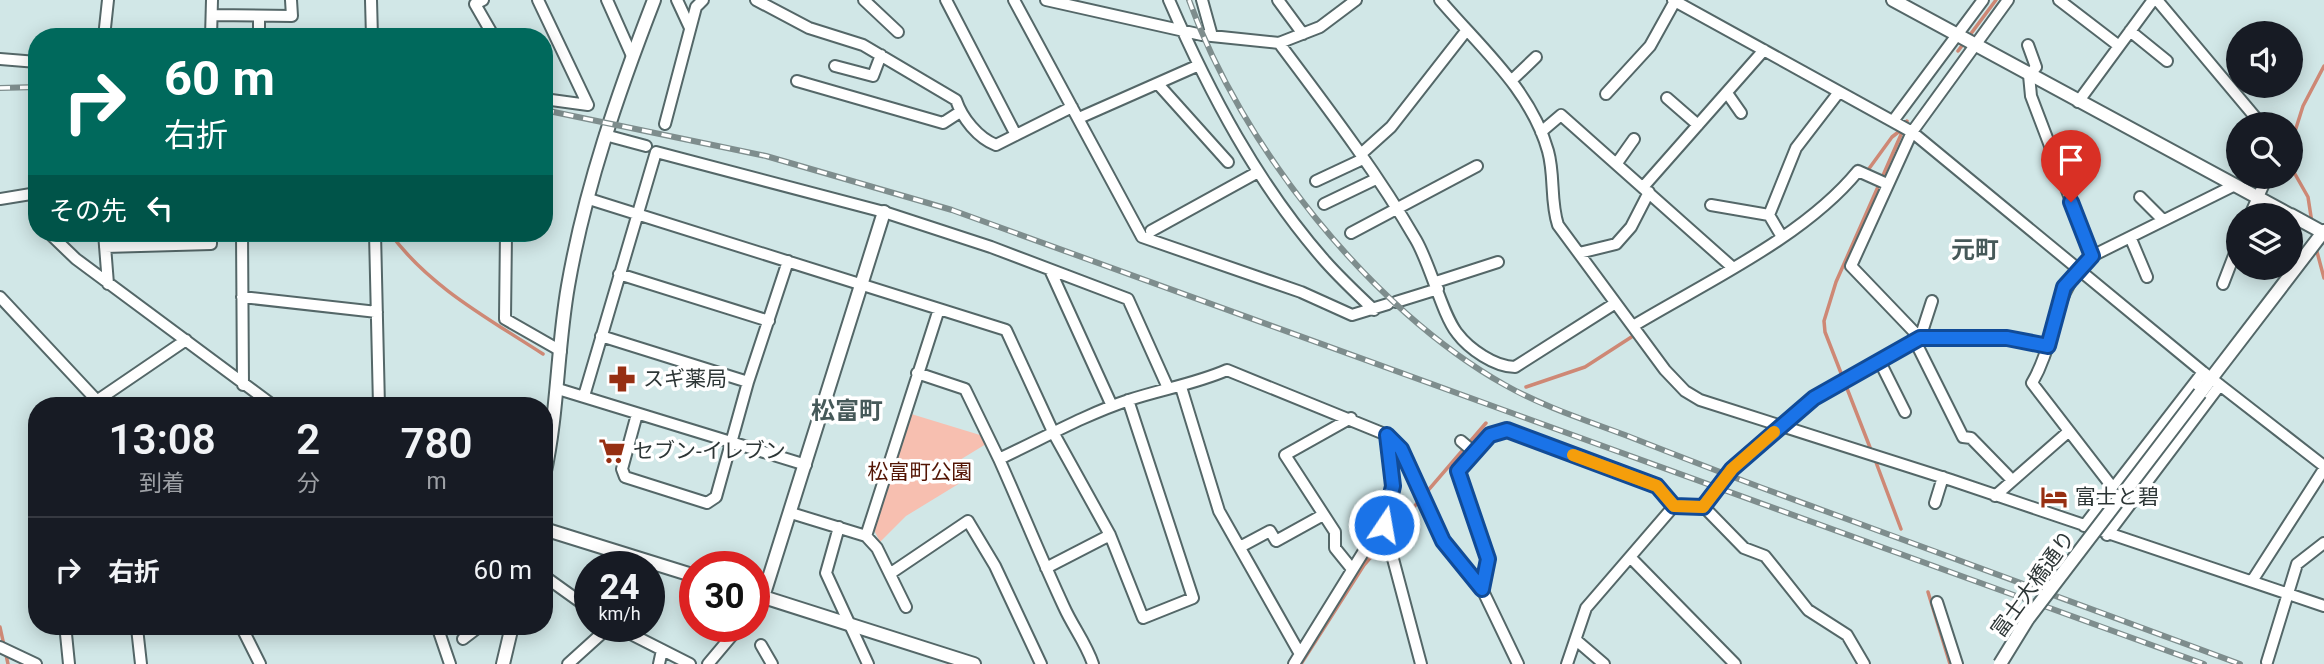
<!DOCTYPE html>
<html lang="ja">
<head>
<meta charset="utf-8">
<style>
	:root { --surface:#171b24; --page:#242831; --text:#f1f3f6; --muted:#9ea1a6; --line:#363941 }
	body { margin:0; font-family:Roboto,"Noto Sans JP",sans-serif; background:var(--page); color:var(--text); height:100vh; display:flex; flex-direction:column; font-size:26px; white-space:nowrap }
	* { box-sizing:border-box; margin:0 }
	p { font-size:23px; color:var(--muted) }
	.icon { flex:none; width:38px; height:38px; fill:none; stroke:currentColor; stroke-width:2; stroke-linecap:round; stroke-linejoin:round }
	.map { position:relative; flex:1; overflow:hidden }
	.details { position:absolute; left:28px; top:397px; width:525px; height:238px; display:flex; flex-direction:column; background:var(--surface); border-radius:28px; box-shadow:0 4px 18px #0003 }
	.details>* { flex:none }
	.top-card { position:absolute; left:28px; top:28px; width:525px; height:214px; border-radius:28px; box-shadow:0 4px 18px #0003; background:#00695c; color:#fff; overflow:hidden }
	.fabs { position:absolute; left:2226px; top:21px; display:grid; gap:14px }
	.fabs a { display:grid; place-items:center; width:77px; height:77px; border-radius:50%; background:var(--surface); box-shadow:0 4px 18px #0003; font-size:35px }
	.speed { position:absolute; left:574px; top:551px; display:flex; gap:14px; font-size:35px; font-weight:700; text-align:center }
	.speed>* { display:grid; place-content:center; width:91px; height:91px; border-radius:50%; background:var(--surface); box-shadow:0 4px 18px #0003; line-height:1 }
	.speed small { font-size:18px; font-weight:400 }
	.speed .limit { border:10px solid #d22; background:#fff; color:#111 }
	.pin { position:absolute; display:grid; place-items:center; width:60px; height:60px; color:#fff; margin:-72px -30px; border-radius:50% 50% 50% 0; rotate:-45deg; box-shadow:0 0 7px #0007 }
	.pin .icon { rotate:45deg }
	.me { position:absolute; width:77px; margin:-38px; rotate:12deg; stroke-linejoin:round; filter:drop-shadow(0 0 5px #0008) }
	.turn { display:flex; align-items:center; gap:24px; height:147px; padding:0 21px; font-size:32px }
	.turn .icon { width:91px; height:91px; stroke-width:2.5 }
	.turn b { display:block; font-size:49px; line-height:60px }
	.then { display:flex; align-items:center; height:66px; padding:0 21px; background:#0003; gap:14px; font-size:26px }
	.eta { display:flex; justify-content:space-evenly; align-items:center; height:119px; text-align:center }
	.eta b { font-size:42px; font-weight:600; line-height:49px }
	ul { padding:0; list-style:none }
	li { display:flex; align-items:center; gap:21px; height:105px; padding:0 21px; border-top:2px solid var(--line) }
	li div { flex:1 }
	li b { display:block; font-size:26px }
	li em { font-style:normal }
	.map>svg:first-child { display:block }
	.park { fill:#f7bfb0 }
	.lines { fill:none; stroke-linecap:round; stroke-linejoin:round }
	.stream { stroke:#ce8875; stroke-width:3.5 }
	.minor-casing { stroke:#546768; stroke-width:14 }
	.tertiary-casing { stroke:#546768; stroke-width:16 }
	.minor { stroke:#fff; stroke-width:10 }
	.tertiary { stroke:#fff; stroke-width:12 }
	.rail-casing { stroke:#7e8d8d; stroke-width:6 }
	.rail { stroke:#fff; stroke-width:3.5; stroke-dasharray:10; stroke-linecap:butt }
	.tertiary-bridge-casing { stroke:#546768; stroke-width:16; stroke-linecap:butt }
	.tertiary-bridge { stroke:#fff; stroke-width:12 }
	.route-casing { stroke:#114b97; stroke-width:18 }
	.route { stroke:#1a73e8; stroke-width:12 }
	.slow { stroke:#f59e0b; stroke-width:12 }
	.labels { text-anchor:middle; stroke-width:7; stroke-linejoin:round; paint-order:stroke }
	.poi-label { font-size:21px; fill:#2d3636; stroke:#fff; text-anchor:start }
	.park-label { font-size:21px; fill:#531504; stroke:#fff }
	.street-label { font-size:21px; fill:#2d3636; stroke:#fff }
	.quarter-label { font-size:24px; font-weight:bold; fill:#465959; stroke:#fff }
</style>
</head>
<body>
<div class="map">
<svg width="2324" height="664" viewBox="0 0 2324 664">
	<rect width="100%" height="100%" fill="#d1e7e7"/>
	<path class="park" d="M908,413L980,435L986,444L950,466L960,483L906,516L880,542L873,528Z"/>
	<g class="lines">
		<path class="stream" d="M1958,51L1996,0
			M2291,144L2303,106L2324,66
			M2291,167L2308,197L2312,223
			M1868,170L1892,137L1901,130
			M390,233C428,286 489,319 543,354
			M2316,248L2324,278
			M1526,387L1585,367L1633,336
			M1871,450L1825,332L1824,321L1836,282L1907,121
			M1874,457L1901,529
			M1928,592L1950,664
			M0,627L8,664
			M1301,664L1364,565L1486,423"/>
		<g class="minor-casing">
			<path id="minor" d="M371,0L372,37
				M483,0L475,4L494,37
				M538,0L588,105
				M607,0L632,56
				M677,0L690,28
				M756,0L809,28L863,45L956,100C962,118 978,138 996,145L1072,107
				M864,0L898,32
				M946,0L1016,135
				M1014,0L1142,237L1301,292L1352,315L1388,304
				M1046,0L1202,35L1279,43L1320,27L1356,0
				M1169,0C1209,92 1258,185 1325,261C1340,278 1357,294 1374,310
				M1202,0L1212,36
				M1278,0L1303,34
				M1440,0C1480,47 1531,90 1548,151C1555,176 1550,201 1558,225L1665,370L1685,391L1700,400L1951,480L2324,606
				M1673,0L1912,132L2203,372L2324,466
				M2059,0L2119,46
				M2157,0L2261,124
				M212,15L292,16L291,0
				M2130,31L2167,61
				M104,37L108,0
				M211,37L212,0
				M259,37V16
				M1279,43C1327,107 1376,171 1416,240C1431,266 1442,314 1457,333C1469,349 1495,367 1515,367L1614,304
				M2028,45L2036,67L2029,75L2031,96L2092,256C2050,294 2058,338 2032,383L2113,488
				M0,59L37,62
				M835,66L873,76L881,55
				M1512,80L1536,57
				M797,81L943,123L960,112
				M1158,84L1228,162
				M1727,93L1741,113
				M1606,94L1650,46L1675,1
				M1667,98L1698,125
				M544,99L588,105
				M2078,102L2153,0
				M1079,118L1199,65
				M1893,121L1983,0
				M665,124L696,7L703,0
				M1541,132L1561,115L1732,267
				M605,135L646,146
				M1361,154L1391,127L1466,31
				M1617,163L1634,139
				M1316,181L1363,159
				M1644,186L1764,50
				M2140,197L2162,219
				M0,199L37,193
				M589,199L1006,330L1054,434L1110,535L1143,618L1193,598L1128,400
				M1324,204L1376,179
				M1711,205L1769,215
				M2250,215L2267,177
				M1151,231L1258,172
				M49,233L76,259L274,406
				M104,233L108,284
				M242,233L243,385
				M375,233L379,406
				M506,233L505,319L561,351
				M1351,233L1477,166
				M1782,237L1769,215L1796,148L1839,92
				M2131,239L2147,277
				M105,247L211,244V233
				M1579,253L1616,244L1631,227L1649,192
				M2092,256L2233,186
				M1051,272L1112,406
				M619,274L769,321
				M1436,282L1498,262
				M2223,284L2238,245
				M0,297L102,406
				M242,297L377,312
				M1932,301L1920,338L1851,266L1912,132L2008,0
				M1396,302L1438,289
				M1633,326C1706,282 1804,237 1858,171L1887,184
				M601,336L748,382
				M1915,341L1963,437L1971,438L2011,479
				M1880,362L1905,412
				M917,373L965,389L999,459C1042,439 1084,415 1129,400C1162,389 1195,384 1227,370L1387,435L1393,486L1384,525L1364,551L1294,664
				M1181,387L1219,511L1300,654
				M558,389L806,465
				M584,396L656,152L884,212L991,247L1128,299L1168,388
				M98,400L186,340
				M637,414L622,469L625,477L707,503L716,497L748,382L788,261
				M1351,418L1285,455L1335,532V548L1352,569
				M1387,435L1401,449L1443,541L1482,589L1518,664
				M1461,441L1475,453
				M999,459C1021,508 1041,558 1064,607C1073,627 1086,643 1093,664
				M1995,496L2068,432
				M1935,503L1943,477
				M1704,507L1744,548L1765,556L1808,610L1847,635L1864,664
				M791,513L866,536L939,309
				M2084,526L2203,372
				M839,527L826,573L868,664
				M2107,535L2220,385
				M866,536L877,548L906,607
				M1240,547L1270,531L1276,541L1323,515
				M1392,555L1421,664
				M1631,558L1735,664
				M1046,568L1110,535
				M891,573L968,521L995,566L1041,664
				M544,576L590,609
				M2252,581L2324,469
				M1482,589L1487,560L1458,471L1490,435L1507,430L1657,486L1674,506
				M1937,602L1957,664
				M241,626L260,664
				M437,626L450,664
				M615,626L690,664
				M137,628L141,664
				M66,634L69,664
				M463,639L480,626
				M1576,640L1604,664
				M761,645L772,664
				M0,647L36,664
				M2267,662L2297,564L2324,543
				M568,664L610,626
				M659,664L662,650
				M708,664L740,626
				M1567,664L1586,608L1674,506L1704,507L1732,469L1814,398L1920,338H2007L2047,346"/>
		</g>
		<g class="tertiary-casing">
			<path id="tertiary" d="M1893,0L2290,215
				M2291,215L2324,233
				M2200,393L2324,231
				M544,476C558,413 557,349 568,286C585,188 618,93 654,0
				M544,529L695,576
				M754,594L974,664
				M763,597L884,212
				M503,664L512,626"/>
		</g>
		<use href="#minor" class="minor"/>
		<use href="#tertiary" class="tertiary"/>
		<g class="rail-casing">
			<path id="rail" d="M1189,0C1241,145 1370,309 1505,385C1542,406 1585,420 1625,435C1691,461 1758,487 1825,511C1964,562 2102,613 2240,664
				M0,88L37,87
				M544,110L766,156L952,210L2204,664"/>
		</g>
		<use href="#rail" class="rail"/>
		<g class="tertiary-bridge-casing">
			<path id="tertiary-bridge" d="M2000,664L2027,620L2200,393"/>
		</g>
		<use href="#tertiary-bridge" class="tertiary-bridge"/>
	</g>
	<g class="lines">
		<g class="route-casing">
			<path id="route" d="M1384,525L1393,486L1387,435L1401,449L1443,541L1482,589L1488,559L1458,471L1490,435L1507,430L1657,486L1674,506L1703,507L1732,469L1814,398L1920,338H2007L2048,346L2064,287L2092,256L2071,202"/>
		</g>
		<use href="#route" class="route"/>
		<path class="slow" d="M1573,455L1657,486L1674,506L1703,507L1732,469L1774,432"/>
	</g>
	<defs>
		<g id="pharmacy-bare" transform="scale(2.1)"><path d="M-2-6h4v4h4v4h-4v4h-4v-4h-4v-4h4Z" fill="#962f12" stroke="#fff" stroke-width="2.5" paint-order="stroke"/></g>
		<g id="supermarket-bare" transform="scale(2.1)"><path d="M-6-5.5h2.5l.6 2H6L4.5 2H-2.5L-4.4-4H-6ZM-1.5 3.2a1.3 1.3 0 1 0 .1 0ZM3 3.2a1.3 1.3 0 1 0 .1 0Z" fill="#962f12" stroke="#fff" stroke-width="2.5" paint-order="stroke"/></g>
		<g id="hotel-bare" transform="scale(2.1)"><path d="M-6-4.5h1.5V1H6V5H4.5V3h-9V5H-6ZM-4 0a1.8 1.8 0 1 1 3.6 0ZM.5 0V-2.5h3Q6-2.5 6 0Z" fill="#962f12" stroke="#fff" stroke-width="2.5" paint-order="stroke"/></g>
	</defs>
	<g fill-rule="evenodd">
		<use href="#pharmacy-bare" x="622" y="379"/>
		<use href="#supermarket-bare" x="612" y="451"/>
		<use href="#hotel-bare" x="2054" y="497"/>
	</g>
	<g class="labels">
		<g class="poi-label">
			<text x="643" y="386">スギ薬局</text>
			<text x="633" y="458">セブン-イレブン</text>
			<text x="2075" y="504">富士と碧</text>
		</g>
		<g class="park-label">
			<text x="920" y="479">松富町公園</text>
		</g>
		<g class="street-label">
			<text transform="translate(2033 584) rotate(-54)" y="7">富士大橋通り</text>
		</g>
		<g class="quarter-label">
			<text x="1975" y="258">元町</text>
			<text x="847" y="419">松富町</text>
		</g>
	</g>
</svg>
<div class="fabs">
<a><svg class="icon" aria-label="sound" viewBox="0 0 24 24"><path d="M4 9h4l5-4v14l-5-4H4zM17 9q2 3 0 6"/></svg></a>
<a><svg class="icon" aria-label="search" viewBox="0 0 24 24"><circle cx="10" cy="10" r="6"/><path d="M15 15l6 6"/></svg></a>
<a><svg class="icon" aria-label="layers" viewBox="0 0 24 24"><path d="M12 4l9 5-9 5-9-5zM3 14l9 5 9-5"/></svg></a>
</div>
<div class="speed"><div>24<small>km/h</small></div><div class="limit">30</div></div>
<div class="pin" style="left:2071px;top:202px;background:#d93025"><svg class="icon" aria-label="arrive" viewBox="0 0 24 24"><path d="M6 21V4h12l-3 4 3 4H6"/></svg></div>
<svg class="me" style="left:1384px;top:525px" viewBox="-20 -20 40 40"><circle r="17" fill="#1a73e8" stroke="#fff" stroke-width="3"/><path d="M0-11L8 9 0 5-8 9z" fill="#fff"/></svg>
<div class="top-card">
<div class="turn"><svg class="icon" aria-label="right" viewBox="0 0 24 24"><path d="M7 20v-9h11M14 6l5 5-5 5"/></svg><div><b>60 m</b>右折</div></div>
<div class="then">その先<svg class="icon" aria-label="left" viewBox="0 0 24 24"><path d="M17 20v-9H6M10 6l-5 5 5 5"/></svg></div>
</div>
<section class="details">
<div class="eta">
<div><b>13:08</b><p>到着</p></div>
<div><b>2</b><p>分</p></div>
<div><b>780</b><p>m</p></div>
</div>
<ul>
<li><svg class="icon" aria-label="right" viewBox="0 0 24 24"><path d="M7 20v-9h11M14 6l5 5-5 5"/></svg><div><b>右折</b></div><em>60 m</em></li>
</ul>
</section>
</div>
</body>
</html>
